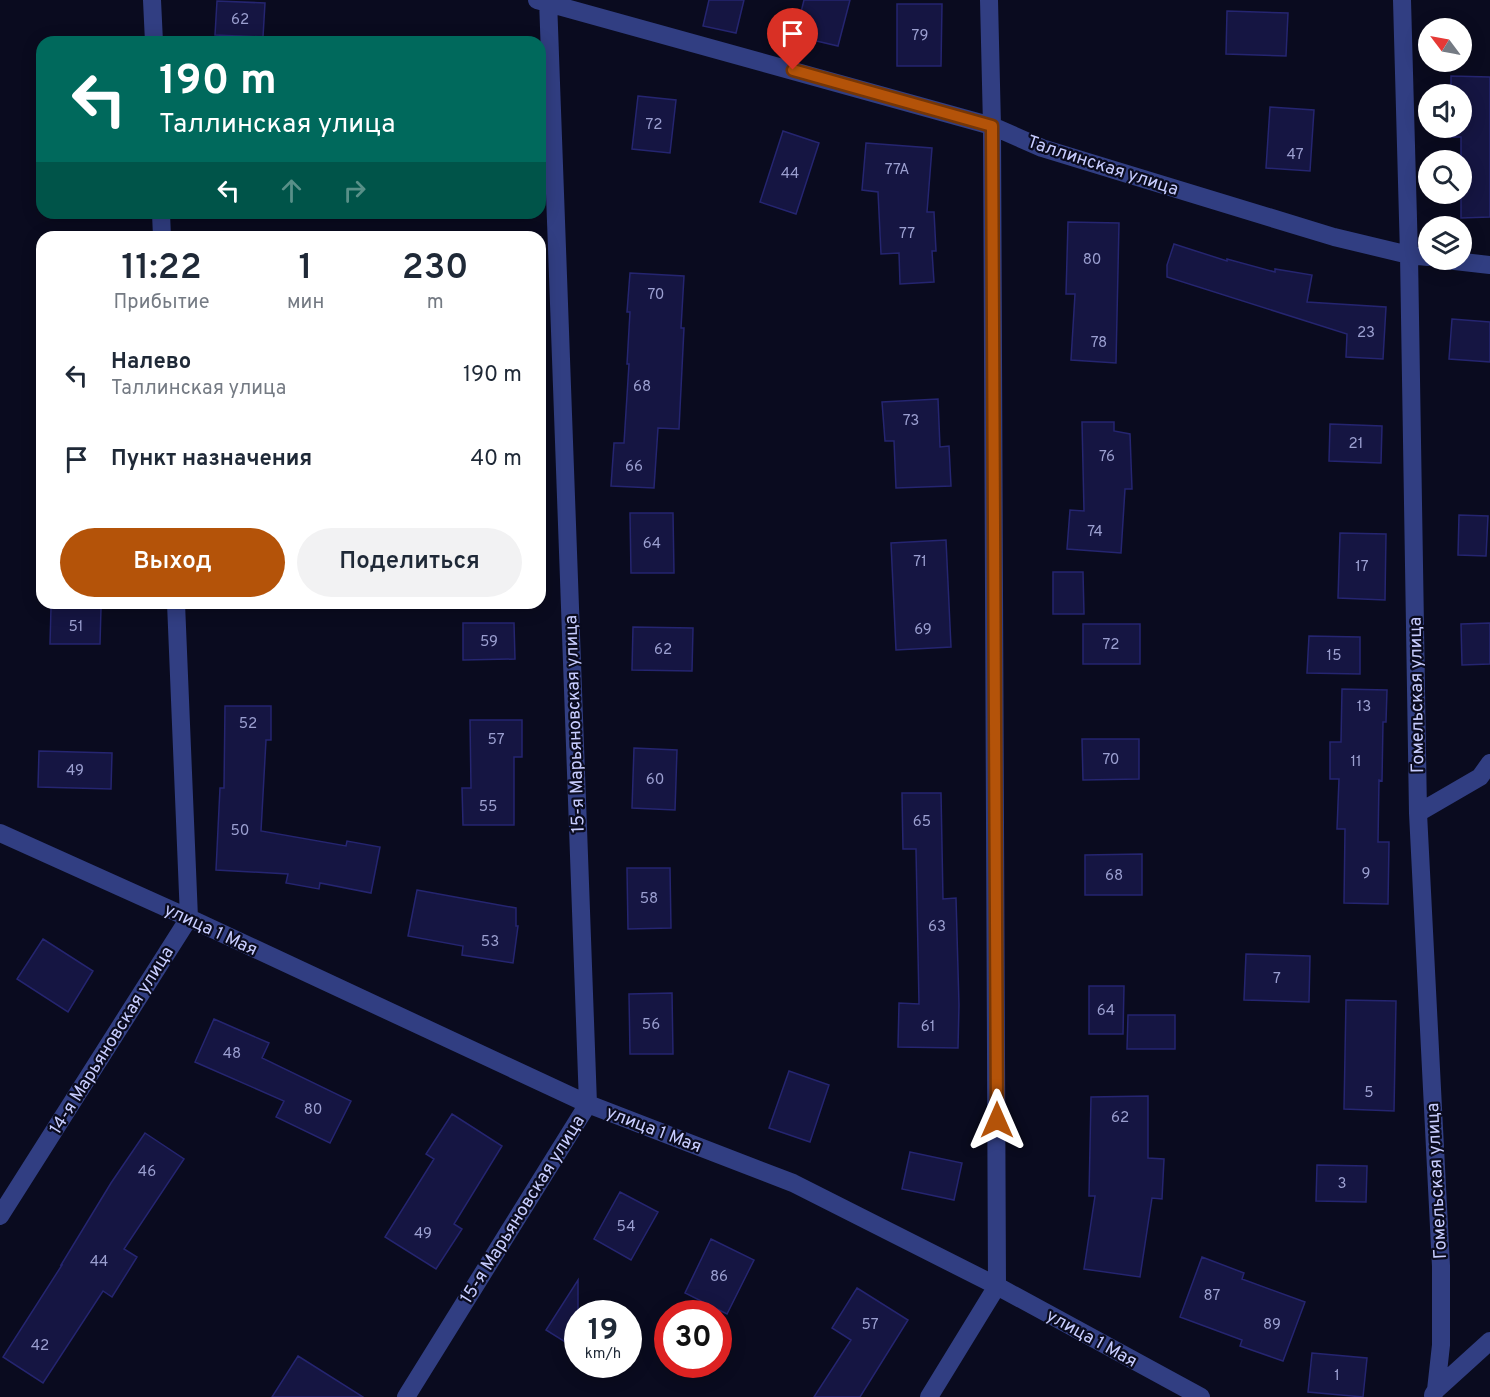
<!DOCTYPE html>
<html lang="ru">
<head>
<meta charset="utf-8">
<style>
	:root { --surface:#fff; --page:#f2f2f3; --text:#1f2937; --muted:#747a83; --accent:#b45309 }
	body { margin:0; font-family:Overpass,sans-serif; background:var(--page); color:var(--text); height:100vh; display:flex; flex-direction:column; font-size:22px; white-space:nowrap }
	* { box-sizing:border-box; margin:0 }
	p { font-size:20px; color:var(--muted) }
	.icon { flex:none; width:33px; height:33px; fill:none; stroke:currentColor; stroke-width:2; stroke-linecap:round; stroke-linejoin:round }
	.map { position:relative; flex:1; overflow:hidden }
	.details { position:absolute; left:36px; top:231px; width:510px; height:378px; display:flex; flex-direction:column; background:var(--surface); border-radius:18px; box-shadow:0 3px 15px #0003 }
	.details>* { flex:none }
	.top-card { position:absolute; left:36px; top:36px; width:510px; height:183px; border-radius:18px; box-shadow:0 3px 15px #0003; background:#00695c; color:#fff; overflow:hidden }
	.needle { width:39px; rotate:302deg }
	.buttons { position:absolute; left:1418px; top:18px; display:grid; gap:12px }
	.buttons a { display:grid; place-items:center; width:54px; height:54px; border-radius:50%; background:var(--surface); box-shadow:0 3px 15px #0003; font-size:30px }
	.speed { position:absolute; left:564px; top:1300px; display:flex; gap:12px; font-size:30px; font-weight:700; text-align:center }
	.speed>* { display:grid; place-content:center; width:78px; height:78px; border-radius:50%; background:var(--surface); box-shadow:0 3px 15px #0003; line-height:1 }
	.speed small { font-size:15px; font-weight:400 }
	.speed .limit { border:9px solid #d22; background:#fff; color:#111 }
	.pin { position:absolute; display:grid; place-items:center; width:51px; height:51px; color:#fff; margin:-62px -26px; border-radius:50% 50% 50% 0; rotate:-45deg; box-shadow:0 0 6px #0007 }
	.pin .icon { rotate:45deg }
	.me { position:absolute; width:66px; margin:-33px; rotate:0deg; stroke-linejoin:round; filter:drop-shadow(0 0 4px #0008) }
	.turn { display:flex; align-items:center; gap:21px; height:126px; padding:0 24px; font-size:27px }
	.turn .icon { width:78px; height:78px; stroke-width:2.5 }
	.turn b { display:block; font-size:42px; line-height:51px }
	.lanes { display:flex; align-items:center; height:57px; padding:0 24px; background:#0003; justify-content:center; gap:30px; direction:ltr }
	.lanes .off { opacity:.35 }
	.eta { display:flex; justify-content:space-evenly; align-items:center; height:102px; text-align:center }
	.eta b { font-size:36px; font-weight:600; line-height:42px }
	.action { display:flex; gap:12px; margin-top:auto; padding:12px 24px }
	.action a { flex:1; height:69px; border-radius:36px; background:var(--accent); color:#fff; font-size:24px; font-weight:600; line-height:69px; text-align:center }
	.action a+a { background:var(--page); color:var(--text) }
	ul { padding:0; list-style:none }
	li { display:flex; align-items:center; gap:18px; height:84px; padding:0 24px }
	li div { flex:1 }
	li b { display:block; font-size:22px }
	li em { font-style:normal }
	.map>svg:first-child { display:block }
	.building { fill:#151542; stroke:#252570; stroke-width:1.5 }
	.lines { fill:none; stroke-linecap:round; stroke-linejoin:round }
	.minor { stroke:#313e82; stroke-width:18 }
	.route-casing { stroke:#753606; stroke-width:15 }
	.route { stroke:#b45309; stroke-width:10 }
	.labels { text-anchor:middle; stroke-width:4.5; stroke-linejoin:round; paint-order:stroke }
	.number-label { font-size:15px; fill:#9b9fd0 }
	.street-label { font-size:18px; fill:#c8cdff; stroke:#0a0b1f }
</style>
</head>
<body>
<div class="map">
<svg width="1490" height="1397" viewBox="0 0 1490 1397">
	<rect width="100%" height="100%" fill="#0a0b1f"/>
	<path class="building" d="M709,0H744L736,33L703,26Z
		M804,0H850L838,46L795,36Z
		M217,1L265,3L263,37L215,35Z
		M897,4H942L941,66H897Z
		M1227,11L1288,13L1286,56L1226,54Z
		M1451,76L1490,77V217L1461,218V137H1450V128H1461V94H1451Z
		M638,96L676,100L670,153L632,149Z
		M1270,107L1314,110L1310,171L1266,168Z
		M783,131L819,143L796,214L760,202Z
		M866,143L932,148L927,212H934L936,251H932L934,282L900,284L899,253L881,254L878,192L862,190Z
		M1068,222L1119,223L1116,363L1071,360L1075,294H1066Z
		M1174,244L1227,261V259L1275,272V269L1312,275L1307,302L1386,307L1383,359L1346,357L1347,334L1167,277V265Z
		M630,273L684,276L681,328H684L679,429L658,428L654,488L611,486L614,443H624L629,364H627L630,312H627Z
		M1452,319L1490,322V362L1449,359Z
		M938,399L940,447L949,446L951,486L896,488L894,441H885L882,402Z
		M1082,422H1114V431L1130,434L1132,489H1125L1121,553L1067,549L1070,510L1084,511Z
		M1330,424L1382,426L1381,463L1329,461Z
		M630,513H673L674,573H631Z
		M1459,515L1488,516L1486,556L1458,555Z
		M1340,533L1386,534L1385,600L1338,598Z
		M946,540L951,647L896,650L891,543Z
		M1053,572H1083L1084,614H1053Z
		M51,608H101L100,644H50Z
		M463,623H514L515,659L463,660Z
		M1490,623V664L1462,665L1461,624Z
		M1083,624H1140V664H1083Z
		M633,627L693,628L692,671L632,670Z
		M1309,636L1360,637V674L1307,673Z
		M1342,689L1387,690L1386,722H1383L1382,781L1379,780L1378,842H1389L1388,904L1344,903L1345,829H1337L1339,779H1330V742H1341Z
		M225,706H271V740H266L261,831L346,846L347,841L380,847L371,893L320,883L319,889L286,883L288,874L216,870L220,788H224Z
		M470,720H522V757H514V825H463L462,788H471Z
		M1082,739H1139V779L1083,780Z
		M634,748L677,750L675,810L632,808Z
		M39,751L112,753L111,789L38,787Z
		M902,793H941L943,899L956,898L959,1005L958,1048L898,1047L899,1003L919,1004L916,849H903Z
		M1142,854V895H1085V855Z
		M627,868H670L671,928L628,929Z
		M417,890L516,908V926H518L513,963L462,955L463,946L408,936Z
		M43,939L93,971L68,1012L17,979Z
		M1246,954L1310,956L1309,1002L1244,1000Z
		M1089,986H1124L1123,1034H1089Z
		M672,993L673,1054H630L629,994Z
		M1346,1000L1396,1001L1394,1111L1344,1109Z
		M1128,1015H1175V1049H1127Z
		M214,1019L269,1043L262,1058L351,1101L330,1143L276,1117L284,1101L195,1062Z
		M789,1071L829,1085L810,1142L769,1128Z
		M1148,1096V1158L1164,1159L1162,1199L1152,1198L1140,1277L1084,1269L1095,1196H1089L1091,1097Z
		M452,1114L502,1146L454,1224L462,1229L436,1269L385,1237L434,1159L426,1154Z
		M145,1133L184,1159L124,1249L137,1257L112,1297L103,1291L43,1383L3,1357L62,1265H61L111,1183Z
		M910,1152L962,1163L954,1200L902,1189Z
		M1317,1165L1367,1166L1366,1202L1316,1201Z
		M620,1192L658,1212L631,1260L594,1239Z
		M711,1239L754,1260L727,1314L685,1293Z
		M1202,1257L1244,1273L1242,1279L1305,1302L1283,1361L1240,1346L1242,1340L1180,1317Z
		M578,1280V1350L546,1330Z
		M857,1288L908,1320L860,1397H814L851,1340L832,1328Z
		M1312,1353L1367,1358L1363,1397L1308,1392Z
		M298,1356L363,1397H272Z"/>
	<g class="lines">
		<path class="minor" d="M152,0L154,42
			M537,0L992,126L1042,148L1334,237L1409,255L1428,257
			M1402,0L1409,255L1418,813L1441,1266V1345L1436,1390
			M161,213L162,237
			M1446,260L1490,265
			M1418,813L1480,777L1490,763
			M0,833L189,918L588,1104L793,1183L997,1286L1201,1397
			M0,1216L189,918L176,603
			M1433,1395L1436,1390L1490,1341
			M406,1397L588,1104L548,0
			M929,1397L997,1286L992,126L989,0"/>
	</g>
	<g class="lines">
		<g class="route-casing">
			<path id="route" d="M793,70L992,126L997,1120"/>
		</g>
		<use href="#route" class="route"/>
	</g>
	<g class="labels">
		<g class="number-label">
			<text x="240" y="24">62</text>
			<text x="920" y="40">79</text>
			<text x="654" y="129">72</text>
			<text x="1295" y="159">47</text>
			<text x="897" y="174">77А</text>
			<text x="790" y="178">44</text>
			<text x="907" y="238">77</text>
			<text x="1092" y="264">80</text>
			<text x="656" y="299">70</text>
			<text x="1366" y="337">23</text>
			<text x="1099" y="347">78</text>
			<text x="642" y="391">68</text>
			<text x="911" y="425">73</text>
			<text x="1356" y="448">21</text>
			<text x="1107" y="461">76</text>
			<text x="634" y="471">66</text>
			<text x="1095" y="536">74</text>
			<text x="652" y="548">64</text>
			<text x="920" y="566">71</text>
			<text x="1362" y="571">17</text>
			<text x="76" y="631">51</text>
			<text x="923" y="634">69</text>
			<text x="489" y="646">59</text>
			<text x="1111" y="649">72</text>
			<text x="663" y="654">62</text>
			<text x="1334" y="660">15</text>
			<text x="1364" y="711">13</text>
			<text x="248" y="728">52</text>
			<text x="496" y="744">57</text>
			<text x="1111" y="764">70</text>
			<text x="1356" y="766">11</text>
			<text x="75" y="775">49</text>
			<text x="655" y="784">60</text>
			<text x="488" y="811">55</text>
			<text x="922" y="826">65</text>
			<text x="240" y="835">50</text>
			<text x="1366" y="878">9</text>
			<text x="1114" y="880">68</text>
			<text x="649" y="903">58</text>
			<text x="937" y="931">63</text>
			<text x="490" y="946">53</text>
			<text x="1277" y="983">7</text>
			<text x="1106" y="1015">64</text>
			<text x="651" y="1029">56</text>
			<text x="928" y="1031">61</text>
			<text x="232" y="1058">48</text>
			<text x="1369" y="1097">5</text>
			<text x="313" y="1114">80</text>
			<text x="1120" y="1122">62</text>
			<text x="147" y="1176">46</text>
			<text x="1342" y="1188">3</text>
			<text x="626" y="1231">54</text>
			<text x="423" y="1238">49</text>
			<text x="99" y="1266">44</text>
			<text x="719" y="1281">86</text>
			<text x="1212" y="1300">87</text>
			<text x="870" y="1329">57</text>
			<text x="1272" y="1329">89</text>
			<text x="40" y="1350">42</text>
			<text x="1337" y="1380">1</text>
		</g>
		<g class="street-label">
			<text transform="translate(1103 165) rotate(18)" y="6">Таллинская улица</text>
			<text transform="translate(1416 695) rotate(-91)" y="6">Гомельская улица</text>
			<text transform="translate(574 724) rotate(-92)" y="6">15-я Марьяновская улица</text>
			<text transform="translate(211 929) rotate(25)" y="6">улица 1 Мая</text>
			<text transform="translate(111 1040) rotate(-58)" y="6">14-я Марьяновская улица</text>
			<text transform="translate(654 1129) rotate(21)" y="6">улица 1 Мая</text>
			<text transform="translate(1436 1181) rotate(-93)" y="6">Гомельская улица</text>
			<text transform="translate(522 1209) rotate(-58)" y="6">15-я Марьяновская улица</text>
			<text transform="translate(1092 1338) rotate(29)" y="6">улица 1 Мая</text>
		</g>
	</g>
</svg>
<div class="buttons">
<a><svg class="needle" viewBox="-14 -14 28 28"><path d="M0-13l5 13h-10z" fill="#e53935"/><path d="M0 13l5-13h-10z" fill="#747a83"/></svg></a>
<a><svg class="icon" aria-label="sound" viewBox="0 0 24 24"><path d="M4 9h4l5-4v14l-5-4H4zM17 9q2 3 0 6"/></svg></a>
<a><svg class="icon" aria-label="search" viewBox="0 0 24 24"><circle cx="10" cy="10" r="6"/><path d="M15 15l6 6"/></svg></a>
<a><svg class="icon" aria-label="layers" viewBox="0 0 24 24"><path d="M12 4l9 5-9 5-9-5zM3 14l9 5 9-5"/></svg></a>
</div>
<div class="speed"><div>19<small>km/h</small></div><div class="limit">30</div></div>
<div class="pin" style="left:793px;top:70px;background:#d93025"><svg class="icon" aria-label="arrive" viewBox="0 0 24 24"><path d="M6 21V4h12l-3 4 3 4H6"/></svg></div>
<svg class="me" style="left:997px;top:1120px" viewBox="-20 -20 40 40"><path d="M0-17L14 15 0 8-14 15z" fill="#b45309" stroke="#fff" stroke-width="4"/></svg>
<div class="top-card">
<div class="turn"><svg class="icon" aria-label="left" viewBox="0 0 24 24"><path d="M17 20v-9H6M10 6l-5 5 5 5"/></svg><div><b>190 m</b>Таллинская улица</div></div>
<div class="lanes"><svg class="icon" aria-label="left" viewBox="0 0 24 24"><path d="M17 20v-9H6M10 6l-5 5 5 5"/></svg><svg class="icon off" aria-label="ahead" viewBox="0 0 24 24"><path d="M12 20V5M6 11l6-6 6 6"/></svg><svg class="icon off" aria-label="right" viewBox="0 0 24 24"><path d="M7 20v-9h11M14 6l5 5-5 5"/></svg></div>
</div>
<section class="details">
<div class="eta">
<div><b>11:22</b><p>Прибытие</p></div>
<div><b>1</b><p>мин</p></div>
<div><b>230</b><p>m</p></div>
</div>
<ul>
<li><svg class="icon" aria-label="left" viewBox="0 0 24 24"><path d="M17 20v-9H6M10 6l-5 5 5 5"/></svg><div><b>Налево</b><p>Таллинская улица</p></div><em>190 m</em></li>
<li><svg class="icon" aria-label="arrive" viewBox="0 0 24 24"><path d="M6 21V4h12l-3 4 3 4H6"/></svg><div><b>Пункт назначения</b></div><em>40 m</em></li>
</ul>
<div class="action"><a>Выход</a><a>Поделиться</a></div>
</section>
</div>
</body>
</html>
